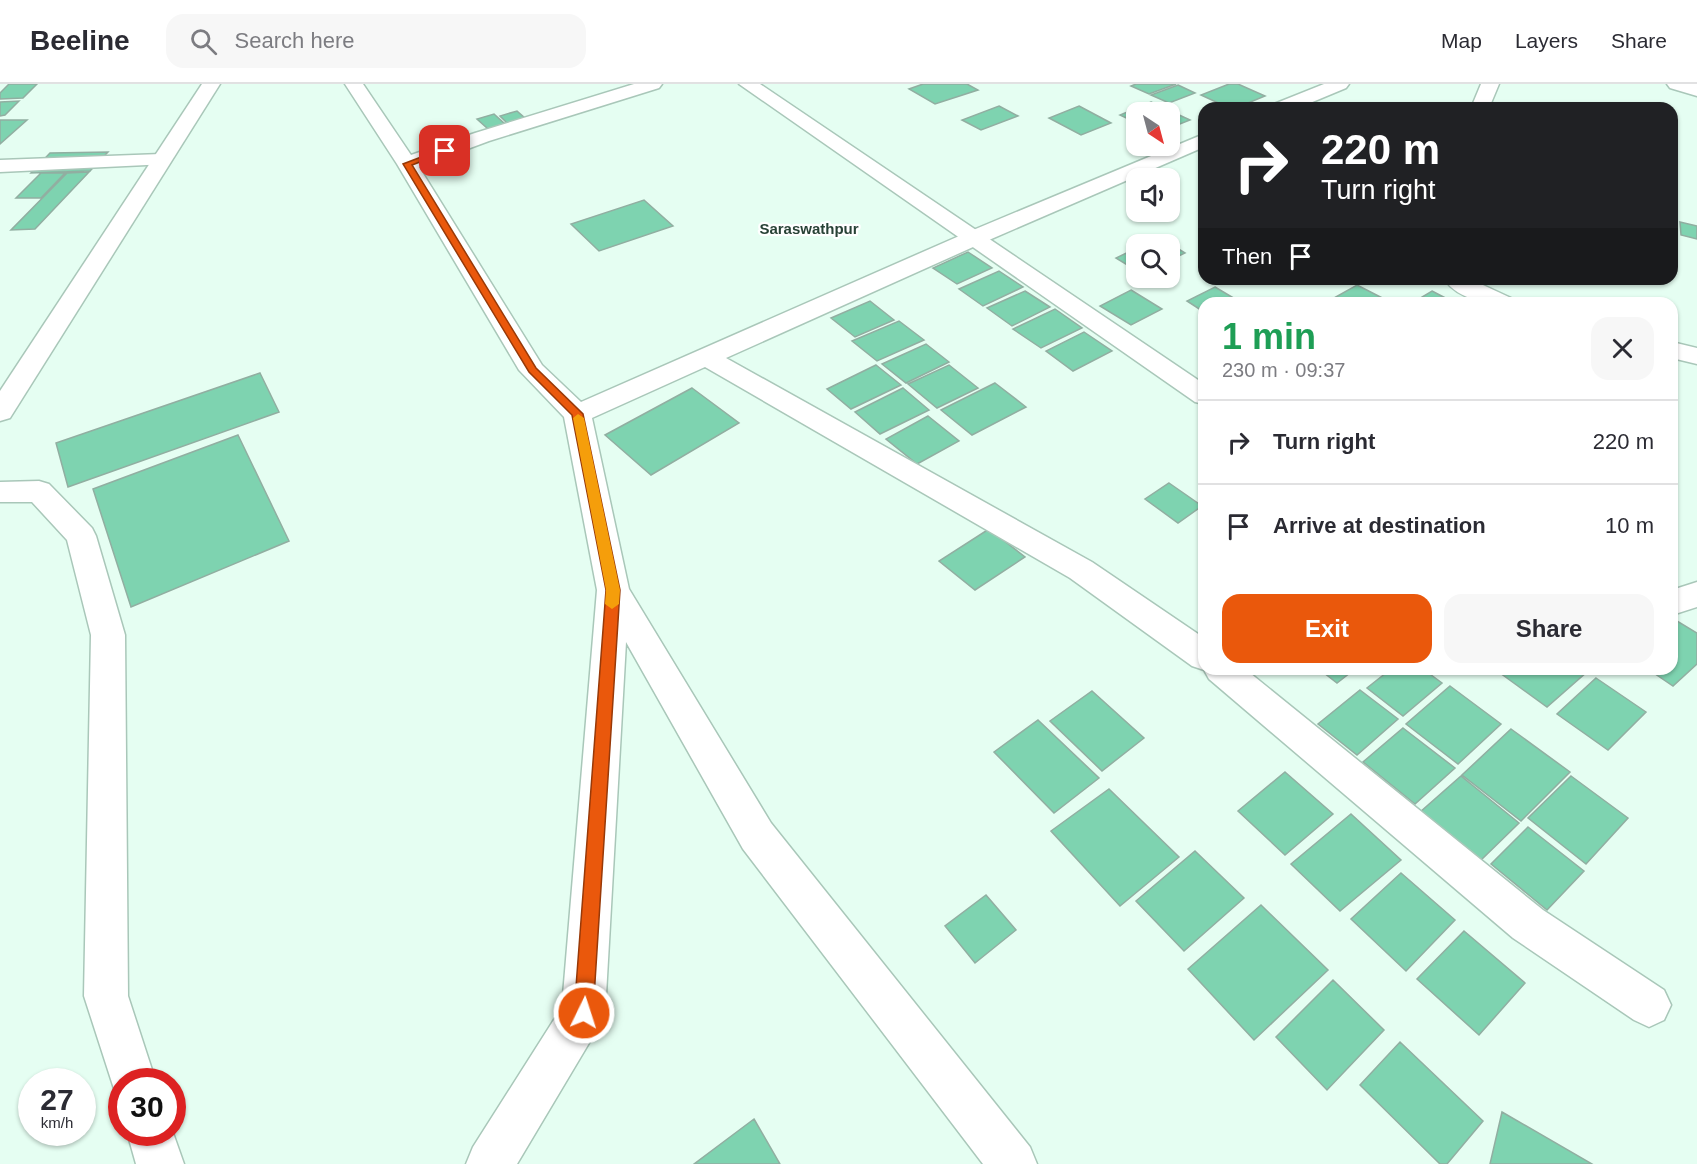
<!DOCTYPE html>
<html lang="en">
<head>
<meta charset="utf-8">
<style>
	:root { --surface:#fff; --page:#f7f7f7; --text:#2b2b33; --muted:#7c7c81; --line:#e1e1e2; --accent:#ea580c }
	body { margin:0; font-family:Helvetica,sans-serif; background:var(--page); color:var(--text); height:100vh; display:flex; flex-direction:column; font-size:22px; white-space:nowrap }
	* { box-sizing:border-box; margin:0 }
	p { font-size:20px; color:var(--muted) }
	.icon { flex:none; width:33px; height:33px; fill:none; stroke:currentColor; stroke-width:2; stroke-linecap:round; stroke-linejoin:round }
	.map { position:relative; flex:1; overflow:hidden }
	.sheet { position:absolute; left:1198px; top:213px; width:480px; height:378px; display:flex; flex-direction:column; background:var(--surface); border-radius:18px; box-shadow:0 2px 4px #0004 }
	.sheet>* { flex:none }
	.banner { position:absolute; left:1198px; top:18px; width:480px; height:183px; border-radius:18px; box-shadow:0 2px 4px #0004; background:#202124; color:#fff; overflow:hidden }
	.needle { width:39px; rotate:144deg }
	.tools { position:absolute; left:1126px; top:18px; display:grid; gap:12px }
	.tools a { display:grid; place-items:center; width:54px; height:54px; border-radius:12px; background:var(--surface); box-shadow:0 2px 4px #0004; font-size:30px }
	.speed { position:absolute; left:18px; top:984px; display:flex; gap:12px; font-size:30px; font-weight:700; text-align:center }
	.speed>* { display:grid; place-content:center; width:78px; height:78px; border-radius:50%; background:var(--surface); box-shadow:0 2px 4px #0004; line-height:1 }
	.speed small { font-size:15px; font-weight:400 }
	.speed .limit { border:9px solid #d22; background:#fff; color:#111 }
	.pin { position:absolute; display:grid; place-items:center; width:51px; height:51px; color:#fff; margin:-26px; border-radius:12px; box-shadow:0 3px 9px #0006 }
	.me { position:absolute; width:66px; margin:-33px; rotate:4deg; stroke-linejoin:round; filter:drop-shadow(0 0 4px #0008) }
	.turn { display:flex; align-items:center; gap:21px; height:126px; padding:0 24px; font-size:27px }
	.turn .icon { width:78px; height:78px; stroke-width:2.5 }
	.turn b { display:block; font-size:42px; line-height:51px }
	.then { display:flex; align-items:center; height:57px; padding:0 24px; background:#0003; gap:12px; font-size:22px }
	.round { display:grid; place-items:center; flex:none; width:63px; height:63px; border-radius:18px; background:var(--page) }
	.headline { display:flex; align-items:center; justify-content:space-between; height:102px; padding:0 24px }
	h1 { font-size:36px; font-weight:600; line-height:45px; color:#1e9e55 }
	.action { display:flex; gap:12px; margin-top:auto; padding:12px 24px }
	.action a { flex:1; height:69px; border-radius:18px; background:var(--accent); color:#fff; font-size:24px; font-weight:600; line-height:69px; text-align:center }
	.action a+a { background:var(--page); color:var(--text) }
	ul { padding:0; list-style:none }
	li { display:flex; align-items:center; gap:18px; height:84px; padding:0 24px; border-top:2px solid var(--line) }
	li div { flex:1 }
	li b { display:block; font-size:22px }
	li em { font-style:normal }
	header { display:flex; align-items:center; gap:36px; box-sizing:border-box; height:84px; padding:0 30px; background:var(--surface); border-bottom:2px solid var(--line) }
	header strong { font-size:28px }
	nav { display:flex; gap:33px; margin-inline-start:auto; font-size:21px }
	.search { width:420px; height:54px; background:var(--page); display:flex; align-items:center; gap:15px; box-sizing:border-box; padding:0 21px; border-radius:18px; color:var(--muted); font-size:22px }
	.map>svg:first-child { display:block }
	.building { fill:#7ed3b0; stroke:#91aea1; stroke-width:1.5 }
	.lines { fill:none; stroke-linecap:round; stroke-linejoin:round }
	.minor-casing { stroke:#a9c7b9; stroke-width:3 }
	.tertiary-casing { stroke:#a9c7b9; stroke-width:3 }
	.primary-casing { stroke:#a9c7b9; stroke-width:3 }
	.minor { fill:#fff; fill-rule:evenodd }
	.tertiary { fill:#fff; fill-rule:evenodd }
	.primary { fill:#fff; fill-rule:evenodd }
	.route { fill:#ea580c; stroke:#983908; stroke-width:1.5 }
	.slow { fill:#f59e0b }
	.labels { text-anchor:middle; stroke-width:4.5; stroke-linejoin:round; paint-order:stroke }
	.far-neighbourhood-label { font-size:15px; font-weight:bold; fill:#284236; stroke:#fff }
</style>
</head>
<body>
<header>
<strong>Beeline</strong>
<div class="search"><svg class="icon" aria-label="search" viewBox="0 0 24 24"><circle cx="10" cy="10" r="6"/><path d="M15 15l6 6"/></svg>Search here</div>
<nav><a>Map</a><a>Layers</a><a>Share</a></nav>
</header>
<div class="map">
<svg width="1697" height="1080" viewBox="0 0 1697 1080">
	<rect width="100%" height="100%" fill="#e5fef2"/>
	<path class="building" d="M9,0H37L23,14L0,15V9Z
		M923,0H967L978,6L935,20L909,5Z
		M1136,0H1176L1149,10L1131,2Z
		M1229,0H1238L1265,12L1236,24H1229L1201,11Z
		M1178,1L1195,9L1169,19L1151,11Z
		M19,17L5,31L0,32V18Z
		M1151,18L1190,36L1170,44V28H1137V39L1120,31Z
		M999,22L1018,32L981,46L962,36Z
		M1079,22L1111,39L1081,51L1049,34Z
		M517,27L526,35L508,40L500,32Z
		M494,30L505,40L488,45L477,35Z
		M0,36H27L0,60Z
		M108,68L90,87L31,89L50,69Z
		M89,88L35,145L11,146L67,89Z
		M41,89H65L41,114H16Z
		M644,116L673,142L599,167L571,140Z
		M1680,138L1697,142V155L1681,151Z
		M1159,153L1185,169L1170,176V160H1144Z
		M1137,164V187L1116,174Z
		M968,168L992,184L957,200L933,184Z
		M999,187L1023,203L983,222L959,205Z
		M1357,201L1392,219H1325Z
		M1215,203L1242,219H1204V228L1187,217Z
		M1131,206L1162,225L1131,241L1100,222Z
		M1025,207L1050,223L1012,242L987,224Z
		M1432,207L1455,219H1412Z
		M870,217L894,236L855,253L831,234Z
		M1055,225L1082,244L1041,264L1013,245Z
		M899,237L924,256L877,277L852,257Z
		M1084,248L1112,267L1073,287L1046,267Z
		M926,260L949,278L906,299L882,280Z
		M876,281L901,301L851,325L827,305Z
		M949,281L978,304L937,324L908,300Z
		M260,289L279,328L68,403L56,359Z
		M995,299L1026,323L972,351L941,326Z
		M692,304L739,339L651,391L605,351Z
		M903,304L929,326L880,350L855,328Z
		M928,332L959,357L917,380L886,355Z
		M238,351L289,457L131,523L93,405Z
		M1169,399L1202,422L1178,439L1145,415Z
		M989,445L1025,473L975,506L939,477Z
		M1672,534L1697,549V580L1673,602L1648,585H1672Z
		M1319,585H1355L1337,599Z
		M1391,585H1423L1442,599L1403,632L1367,604Z
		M1504,585H1585L1588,587L1547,623L1500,589Z
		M1596,594L1646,628L1608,666L1557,630Z
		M1450,602L1501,640L1458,680L1406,640Z
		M1360,606L1398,635L1357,671L1318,640Z
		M1092,607L1144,654L1102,687L1050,637Z
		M1038,636L1099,694L1054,729L994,668Z
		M1403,644L1455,684L1415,720L1363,678Z
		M1511,645L1570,688L1521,737L1462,691Z
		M1285,688L1333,730L1285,771L1238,727Z
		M1461,692L1519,739L1479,778L1419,729Z
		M1571,692L1628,734L1586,780L1528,734Z
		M1109,705L1179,773L1120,822L1051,747Z
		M1351,730L1401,776L1340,827L1291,780Z
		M1528,743L1584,787L1547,826L1491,780Z
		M1195,767L1244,814L1184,867L1136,817Z
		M1401,789L1455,836L1406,887L1351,835Z
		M986,811L1016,846L975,879L945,842Z
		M1261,821L1328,886L1254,956L1188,885Z
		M1464,847L1525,899L1479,951L1417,895Z
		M1333,896L1384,946L1327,1006L1276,953Z
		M1400,958L1483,1037L1447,1080H1440L1360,1001Z
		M1502,1028L1592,1080H1490Z
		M754,1035L780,1080H694Z"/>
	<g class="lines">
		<g class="minor-casing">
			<path id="minor" d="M345,0H363L411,71L475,49L634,0H662L659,4L489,57L419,83L542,281L581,318L966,149L1204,50V63L982,159L726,274L1092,478L1204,554V585H1245L1543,826L1664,906L1671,921L1664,936L1649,943L1634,936L1513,854L1209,595L1204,586L1192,582L1070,494L705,283L592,334L629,505L771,739L1030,1063L1037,1080H983L743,765L626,558L605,929L598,944L517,1080H466L473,1063L562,923L597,506L564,333L519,286L397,80Z
				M1324,0H1349L1346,4L1298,24H1272L1274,20Z
				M1481,0H1499L1489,24H1471Z
				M1667,0H1697V12L1670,4Z
				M161,70L168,72L171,76L168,80L0,88V76Z
				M1444,195H1470L1511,214L1514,219C1489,219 1460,218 1444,195Z
				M1672,258L1697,264V280L1672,274Z
				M39,397L49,400L92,444L96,452L125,551L128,912L156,998H122V1016L117,1014L84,912L91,551L67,456L32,418H0V398Z
				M172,1046L184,1080H136L127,1048H172Z"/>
		</g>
		<g class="tertiary-casing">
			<path id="tertiary" d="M739,0H760L1204,300V320L1195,318Z
				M1697,498V523L1672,531V506Z"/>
		</g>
		<g class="primary-casing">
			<path id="primary" d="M202,0H220L10,334L0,337V307Z"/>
		</g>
		<use href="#minor" class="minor"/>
		<use href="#tertiary" class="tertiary"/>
		<use href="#primary" class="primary"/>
	</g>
	<path class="route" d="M442,65L449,67L412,81L536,284L583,330L620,506L593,929L590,935L584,938L577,935L574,929L606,506L572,331L529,288L403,80Z"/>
	<path class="slow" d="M578,330L584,334L620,506L619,520L612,525L605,520L606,506L573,334Z"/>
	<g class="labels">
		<g class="far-neighbourhood-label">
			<text x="809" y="150">Saraswathpur</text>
		</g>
	</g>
</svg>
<div class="tools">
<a><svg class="needle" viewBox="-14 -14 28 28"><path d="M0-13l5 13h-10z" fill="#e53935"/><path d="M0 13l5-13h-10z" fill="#7c7c81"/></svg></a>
<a><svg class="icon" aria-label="sound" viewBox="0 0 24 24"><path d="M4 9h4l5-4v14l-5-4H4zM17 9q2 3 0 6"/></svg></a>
<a><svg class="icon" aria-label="search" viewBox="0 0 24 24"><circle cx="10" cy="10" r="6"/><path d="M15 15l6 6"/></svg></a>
</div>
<div class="speed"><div>27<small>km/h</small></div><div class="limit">30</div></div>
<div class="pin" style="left:445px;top:67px;background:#d93025"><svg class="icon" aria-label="arrive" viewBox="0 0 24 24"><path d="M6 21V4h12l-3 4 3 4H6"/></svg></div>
<svg class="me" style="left:584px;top:929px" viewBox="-20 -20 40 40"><circle r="17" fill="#ea580c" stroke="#fff" stroke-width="3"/><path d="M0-11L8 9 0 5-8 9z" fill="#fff"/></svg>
<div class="banner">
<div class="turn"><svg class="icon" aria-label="right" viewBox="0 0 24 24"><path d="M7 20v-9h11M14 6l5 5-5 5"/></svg><div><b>220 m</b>Turn right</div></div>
<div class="then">Then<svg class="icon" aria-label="arrive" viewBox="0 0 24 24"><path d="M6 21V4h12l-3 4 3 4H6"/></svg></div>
</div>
<section class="sheet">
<div class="headline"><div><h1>1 min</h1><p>230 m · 09:37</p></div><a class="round"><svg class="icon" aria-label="close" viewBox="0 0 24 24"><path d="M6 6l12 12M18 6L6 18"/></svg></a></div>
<ul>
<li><svg class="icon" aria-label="right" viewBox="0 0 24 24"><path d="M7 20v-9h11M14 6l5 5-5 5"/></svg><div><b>Turn right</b></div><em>220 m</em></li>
<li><svg class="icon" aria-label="arrive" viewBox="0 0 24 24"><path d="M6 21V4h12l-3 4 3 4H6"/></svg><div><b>Arrive at destination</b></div><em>10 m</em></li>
</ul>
<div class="action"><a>Exit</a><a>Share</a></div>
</section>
</div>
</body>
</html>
